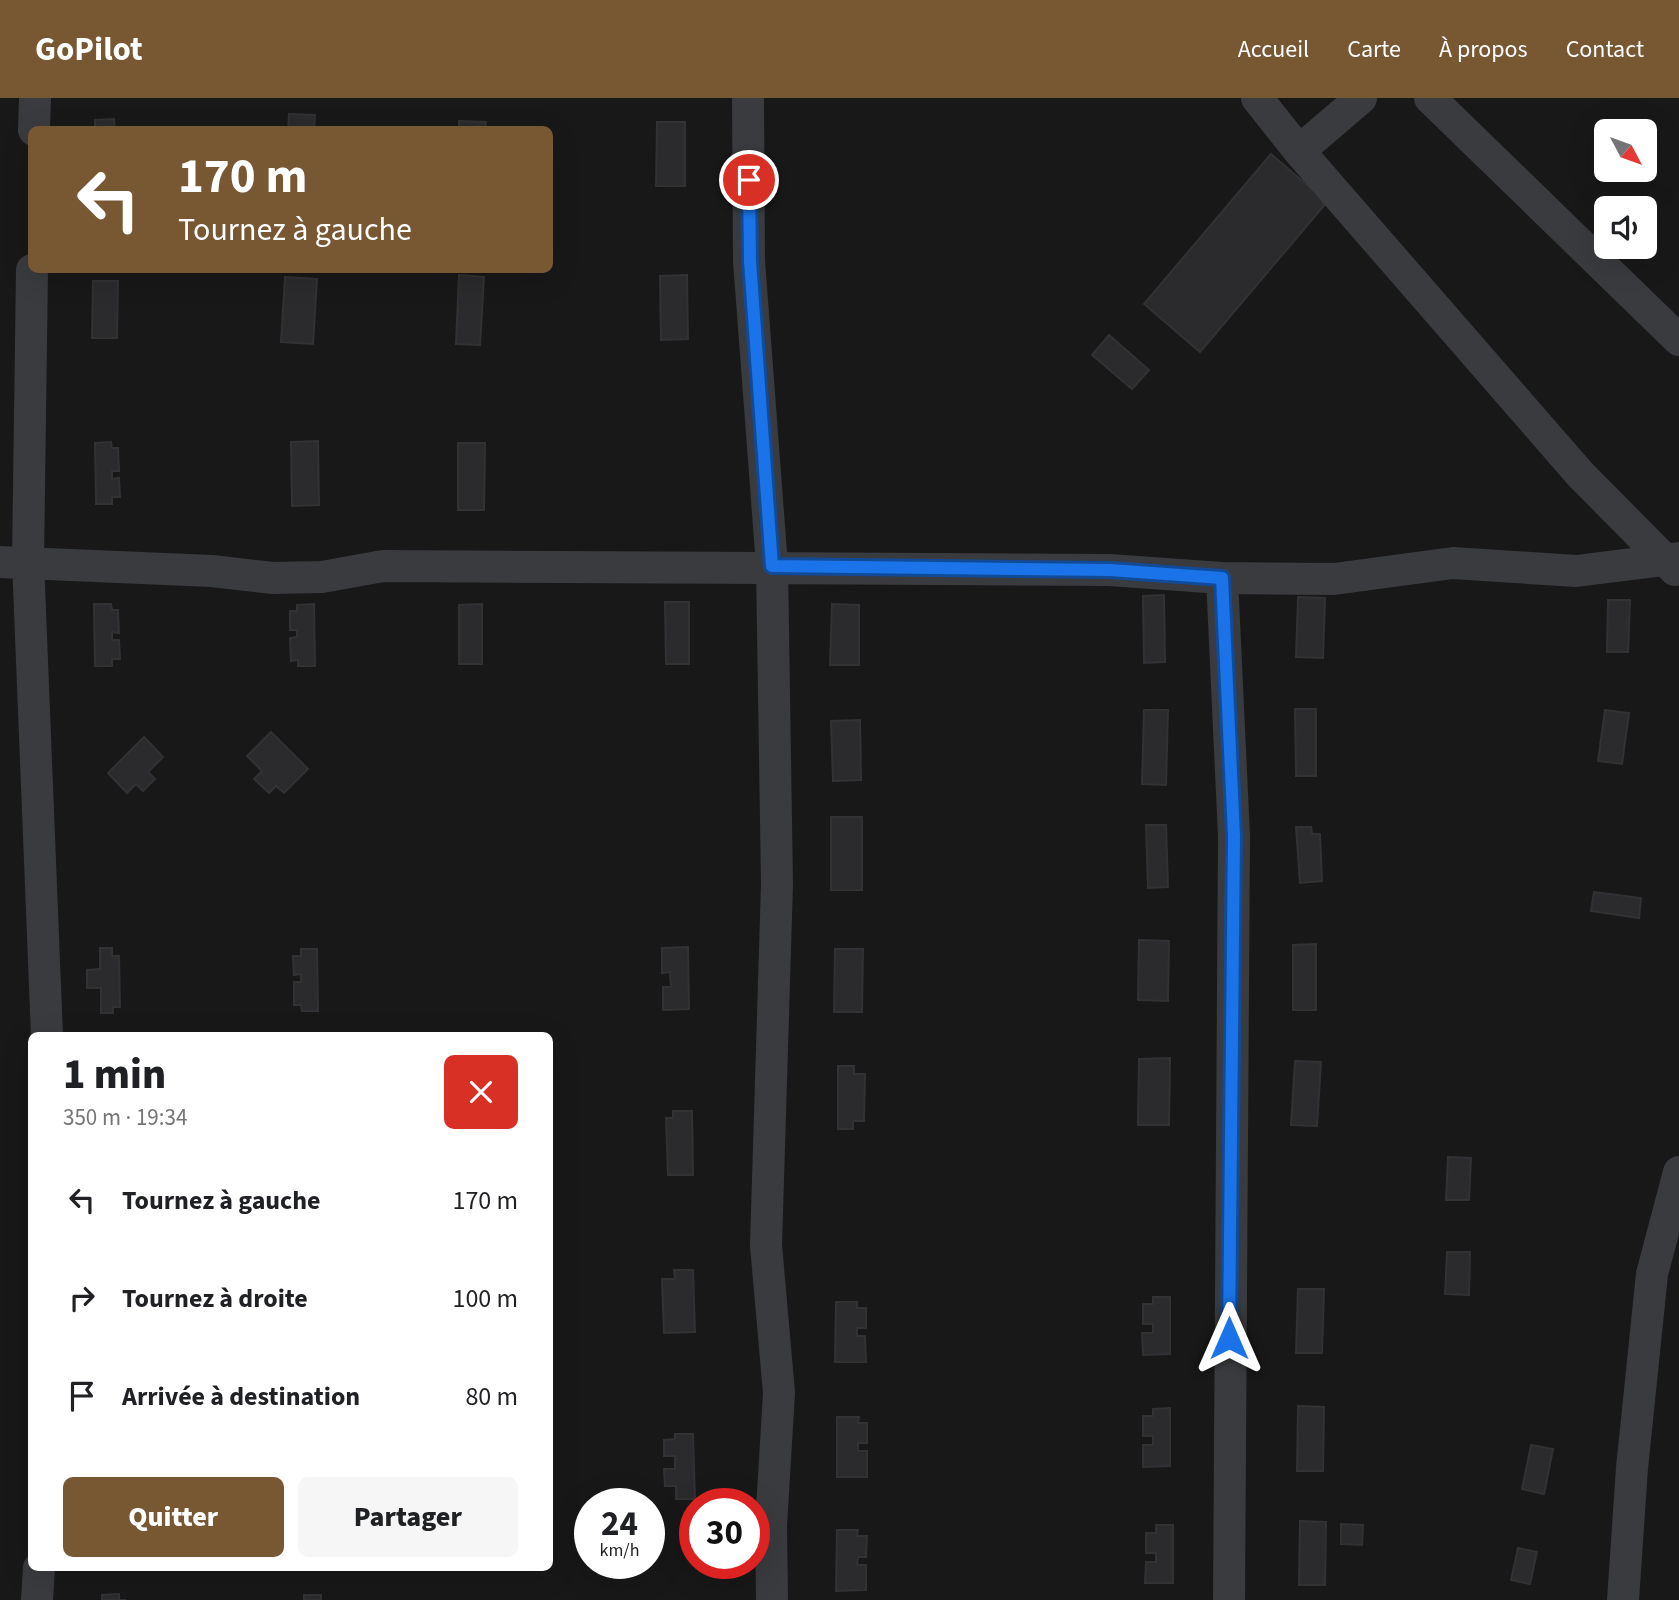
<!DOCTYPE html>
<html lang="fr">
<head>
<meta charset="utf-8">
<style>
	:root { --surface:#fff; --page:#f6f6f6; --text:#202124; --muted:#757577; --accent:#785733 }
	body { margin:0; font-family:"Source Sans 3",sans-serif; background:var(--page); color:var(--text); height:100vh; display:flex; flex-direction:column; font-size:26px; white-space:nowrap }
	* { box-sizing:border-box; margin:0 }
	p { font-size:23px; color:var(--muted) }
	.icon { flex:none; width:38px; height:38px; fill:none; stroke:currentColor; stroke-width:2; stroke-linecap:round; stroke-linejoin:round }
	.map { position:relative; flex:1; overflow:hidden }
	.sheet { position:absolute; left:28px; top:934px; width:525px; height:539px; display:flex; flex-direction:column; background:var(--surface); border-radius:10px; box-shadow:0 7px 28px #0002 }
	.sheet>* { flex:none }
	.guide { position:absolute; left:28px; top:28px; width:525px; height:147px; border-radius:10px; box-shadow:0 7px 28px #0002; background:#785733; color:#fff; overflow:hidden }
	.needle { width:46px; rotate:131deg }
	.fabs { position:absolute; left:1594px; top:21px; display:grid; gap:14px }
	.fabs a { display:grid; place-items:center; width:63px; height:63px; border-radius:10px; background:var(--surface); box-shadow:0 7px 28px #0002; font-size:35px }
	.speed { position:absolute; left:574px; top:1390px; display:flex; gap:14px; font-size:35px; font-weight:700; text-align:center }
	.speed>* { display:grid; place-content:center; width:91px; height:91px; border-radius:50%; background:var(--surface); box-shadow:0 7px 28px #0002; line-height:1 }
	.speed small { font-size:18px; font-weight:400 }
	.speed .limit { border:10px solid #d22; background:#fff; color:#111 }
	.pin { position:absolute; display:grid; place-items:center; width:60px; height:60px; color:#fff; margin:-30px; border:4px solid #fff; border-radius:50%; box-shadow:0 2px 7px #0007 }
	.me { position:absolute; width:77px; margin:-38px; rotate:0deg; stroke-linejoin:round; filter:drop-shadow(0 0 5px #0008) }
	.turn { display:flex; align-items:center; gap:24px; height:147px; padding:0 35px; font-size:32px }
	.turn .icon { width:91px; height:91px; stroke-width:2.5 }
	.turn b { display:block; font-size:49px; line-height:60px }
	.round { display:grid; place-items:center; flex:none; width:74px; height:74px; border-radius:10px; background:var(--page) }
	.head { display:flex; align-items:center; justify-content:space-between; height:119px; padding:0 35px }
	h1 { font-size:42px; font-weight:800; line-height:52px }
	.primary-button { display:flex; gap:14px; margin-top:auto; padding:14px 35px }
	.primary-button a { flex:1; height:80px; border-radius:10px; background:var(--accent); color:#fff; font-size:28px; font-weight:800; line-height:80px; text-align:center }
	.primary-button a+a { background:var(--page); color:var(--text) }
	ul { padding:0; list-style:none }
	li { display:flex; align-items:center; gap:21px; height:98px; padding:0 35px }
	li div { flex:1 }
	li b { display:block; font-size:26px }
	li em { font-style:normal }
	header { display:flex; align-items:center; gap:42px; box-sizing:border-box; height:98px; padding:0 35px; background:var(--accent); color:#fff }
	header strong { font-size:33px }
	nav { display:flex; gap:38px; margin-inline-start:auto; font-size:24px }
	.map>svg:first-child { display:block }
	.building { fill:#2b2b2d; stroke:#323235; stroke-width:2 }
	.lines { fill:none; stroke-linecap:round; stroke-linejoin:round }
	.street { stroke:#393b3e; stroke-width:32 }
	.route-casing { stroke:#114b97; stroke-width:18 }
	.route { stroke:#1a73e8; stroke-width:12 }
</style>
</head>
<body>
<header>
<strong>GoPilot</strong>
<nav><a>Accueil</a><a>Carte</a><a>À propos</a><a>Contact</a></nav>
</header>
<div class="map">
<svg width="1679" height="1502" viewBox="0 0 1679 1502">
	<rect width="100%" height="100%" fill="#181819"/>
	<path class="building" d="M289,16L315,17L314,32H288Z
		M114,21L115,32H95V22Z
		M459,23L486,24L485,32H459Z
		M657,24H685V88H656Z
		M1271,56L1327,104L1200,254L1144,206Z
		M459,177L484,179L480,247L456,246Z
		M687,177L688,241L661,242L660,178Z
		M285,179L317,181L313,246L281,244Z
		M93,183H118L117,240H92Z
		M1109,237L1149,272L1132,291L1092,257Z
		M318,343L319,407L292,408L291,344Z
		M111,344L112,350H118L119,373H112V381L119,380L120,399H112V406H96L95,345Z
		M458,345H485L484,412H458Z
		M1164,497L1165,564L1144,565L1143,498Z
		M1298,499L1325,500L1323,560L1296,559Z
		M1608,502H1630L1628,554H1607Z
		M665,504H689V566H666Z
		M94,506H111L112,512H118L119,535L112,534V542H119L120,561H112V568H95Z
		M314,506L315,568H298V562L291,563L290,540L297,539V532H290V513H297V507Z
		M482,506V566H459V507Z
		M832,506L859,507V567H830Z
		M1295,611H1316V678H1296Z
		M1144,612H1168L1166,687L1142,686Z
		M1605,612L1629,615L1622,666L1598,663Z
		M860,622L861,682L833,683L831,623Z
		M271,634L308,671L284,695L276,688L269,695L254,681L262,673L247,658Z
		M144,639L163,659L148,674L155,681L143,693L136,686L127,695L108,675Z
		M831,719H862V792H831Z
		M1146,727H1166L1168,789L1148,790Z
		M1296,729H1311L1312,736H1320L1322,783L1300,785Z
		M1594,794L1641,800L1639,820L1591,813Z
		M1139,842L1169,843L1168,903L1138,902Z
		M1316,846V912H1293V847Z
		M688,849L689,911L663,912V889H671L670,874L662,875V850Z
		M100,850H112V858H119L120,909H113V915H101V890H87V872L100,871Z
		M301,851H317L318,913H302L301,907H294V884H301V876L294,877L293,858H301Z
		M835,851H863L862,914H834Z
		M1170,960L1169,1027H1138L1139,961Z
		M1295,963L1321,964L1317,1028L1291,1027Z
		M838,968H854V976H865L864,1023H853V1031H838Z
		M673,1013H692L693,1077H668L666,1020H673Z
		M1448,1059L1471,1060L1469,1102H1446Z
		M1447,1154H1470L1469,1197L1445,1196Z
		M674,1172H693L695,1234L664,1235L662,1181H675Z
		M1298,1191H1324L1322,1255H1296Z
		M1153,1199H1170V1256L1143,1257L1142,1235H1153V1226H1143V1206H1153Z
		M836,1204H857V1210H866V1230H857V1238H865L866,1264H835Z
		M1298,1308L1324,1309L1323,1373H1297Z
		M1170,1310V1368L1143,1369V1347H1153V1338H1143V1318H1153V1311Z
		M837,1319H859L858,1325H867V1345H858V1353H867V1379H837Z
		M675,1336H693L695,1401H676V1388H665L664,1371H675V1358H664V1342L675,1341Z
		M1531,1347L1553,1351L1544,1396L1522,1391Z
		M1300,1423L1326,1424L1325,1487H1299Z
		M1341,1426L1363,1427L1362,1447L1341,1446Z
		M1156,1427H1173V1485H1145L1146,1464H1156V1455H1146V1435H1156Z
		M837,1432H858L857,1438H867L866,1459H858L857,1467H866V1492L836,1493Z
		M1518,1450L1537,1454L1530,1486L1511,1482Z
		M119,1496V1502H126H102V1497Z
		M304,1497H321V1502H304Z"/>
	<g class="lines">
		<path class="street" d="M748,0L749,163L772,468L777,786L766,1147L779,1295L771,1428L772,1502
			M1257,0L1299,53L1580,376L1675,472
			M1430,0L1679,242
			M34,32L35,0
			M1299,53L1361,0
			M32,172L28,463L47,938
			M0,464L212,473L273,480L322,479L383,468L1109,472L1222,480L1334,481L1453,465L1576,473L1679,460
			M1222,480L1234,738L1229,1502
			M37,1502L39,1470
			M1623,1502L1632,1370L1652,1176L1679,1074"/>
	</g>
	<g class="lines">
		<g class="route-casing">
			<path id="route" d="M749,82L750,163L772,468L1110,472L1222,480L1234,738L1229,1240"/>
		</g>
		<use href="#route" class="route"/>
	</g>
</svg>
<div class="fabs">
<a><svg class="needle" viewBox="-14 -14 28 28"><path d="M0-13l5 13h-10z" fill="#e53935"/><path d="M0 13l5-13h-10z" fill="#757577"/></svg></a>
<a><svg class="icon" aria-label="sound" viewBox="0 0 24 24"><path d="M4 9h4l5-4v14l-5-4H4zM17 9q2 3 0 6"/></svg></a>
</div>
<div class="speed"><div>24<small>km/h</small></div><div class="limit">30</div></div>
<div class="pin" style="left:749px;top:82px;background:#d93025"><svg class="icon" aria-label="arrive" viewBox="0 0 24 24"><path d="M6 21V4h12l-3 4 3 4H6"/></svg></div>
<svg class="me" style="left:1229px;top:1240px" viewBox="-20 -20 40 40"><path d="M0-17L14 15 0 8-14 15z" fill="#1a73e8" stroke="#fff" stroke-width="4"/></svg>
<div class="guide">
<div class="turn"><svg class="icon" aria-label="left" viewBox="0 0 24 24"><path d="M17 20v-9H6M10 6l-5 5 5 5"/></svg><div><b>170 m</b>Tournez à gauche</div></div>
</div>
<section class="sheet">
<div class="head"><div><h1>1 min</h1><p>350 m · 19:34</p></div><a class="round" style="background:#d93025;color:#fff"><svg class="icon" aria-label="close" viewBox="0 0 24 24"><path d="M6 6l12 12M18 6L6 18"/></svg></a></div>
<ul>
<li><svg class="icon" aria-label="left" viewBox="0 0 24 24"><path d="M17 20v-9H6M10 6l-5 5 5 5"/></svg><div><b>Tournez à gauche</b></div><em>170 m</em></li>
<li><svg class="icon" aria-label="right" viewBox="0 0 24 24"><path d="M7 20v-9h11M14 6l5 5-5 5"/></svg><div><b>Tournez à droite</b></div><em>100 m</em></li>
<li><svg class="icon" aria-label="arrive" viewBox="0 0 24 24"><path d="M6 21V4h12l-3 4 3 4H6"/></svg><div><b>Arrivée à destination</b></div><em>80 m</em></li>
</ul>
<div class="primary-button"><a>Quitter</a><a>Partager</a></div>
</section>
</div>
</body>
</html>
